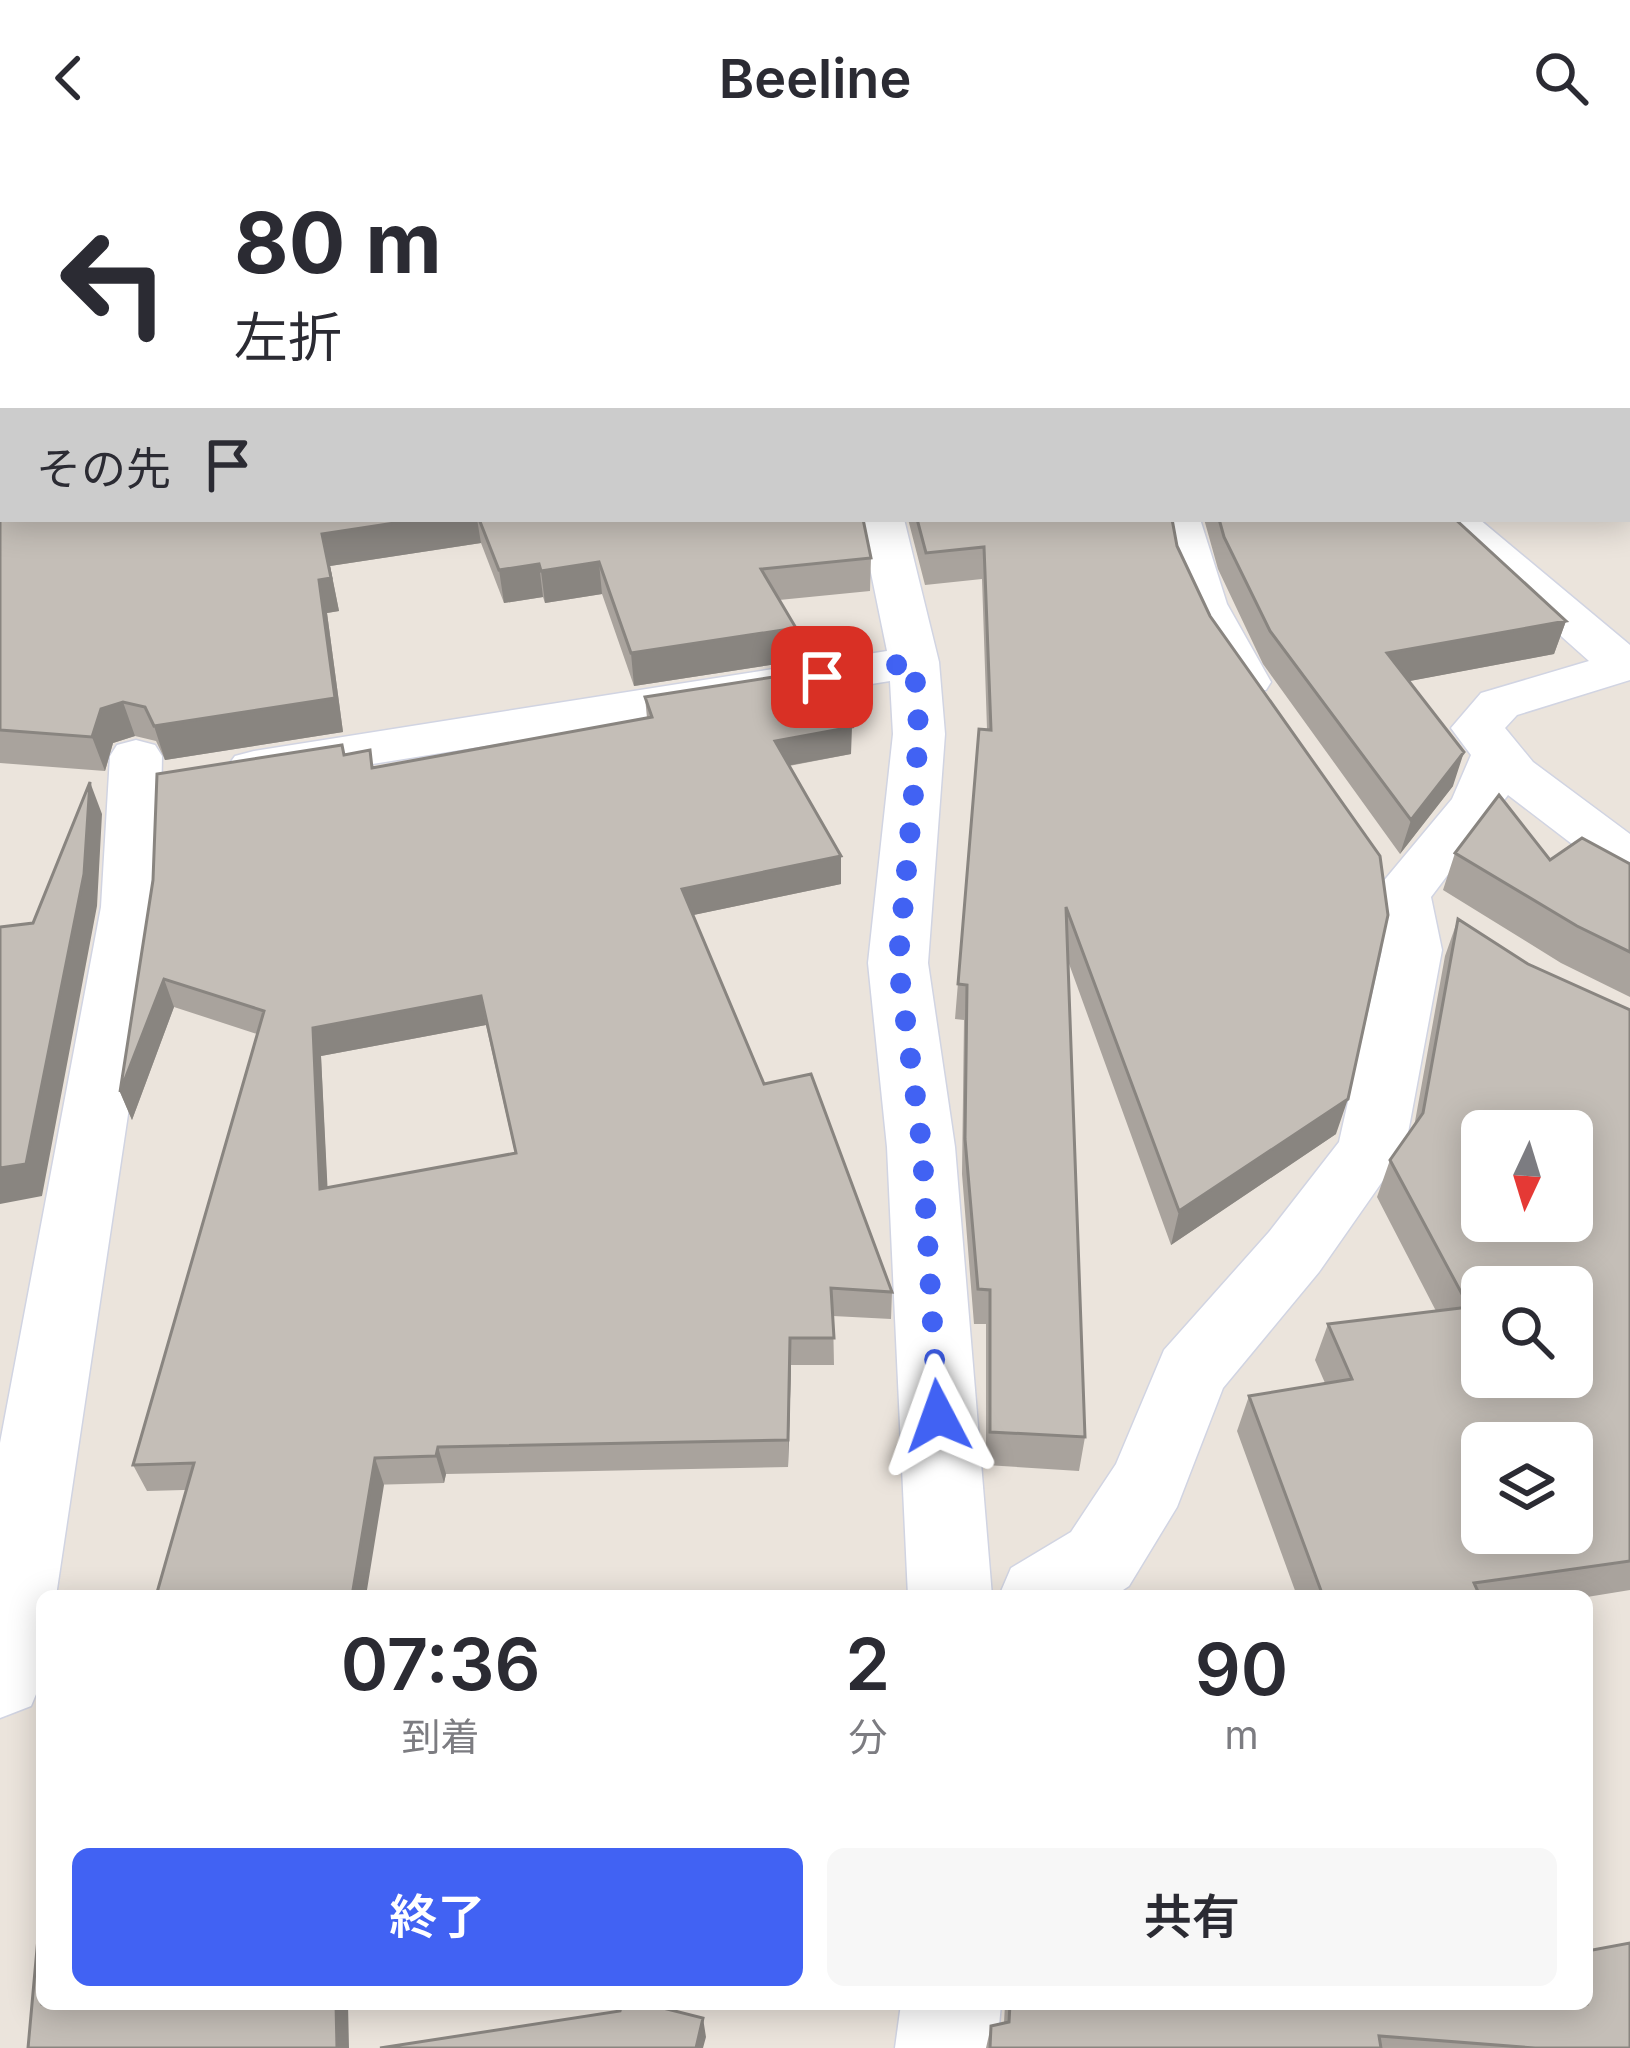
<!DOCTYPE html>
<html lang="ja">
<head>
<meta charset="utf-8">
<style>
	:root { --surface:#fff; --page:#f7f7f7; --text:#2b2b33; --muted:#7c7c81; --accent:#4162f3 }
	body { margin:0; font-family:Inter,"Noto Sans JP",sans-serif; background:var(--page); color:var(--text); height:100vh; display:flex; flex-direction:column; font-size:45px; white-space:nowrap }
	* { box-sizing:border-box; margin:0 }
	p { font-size:39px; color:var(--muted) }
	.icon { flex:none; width:66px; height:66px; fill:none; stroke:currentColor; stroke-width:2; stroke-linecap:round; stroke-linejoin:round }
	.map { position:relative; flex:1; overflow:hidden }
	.sheet { position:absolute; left:36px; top:1434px; width:1557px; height:420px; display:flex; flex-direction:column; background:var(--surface); border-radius:18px; box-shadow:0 6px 30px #0003 }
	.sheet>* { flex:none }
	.hud { position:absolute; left:0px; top:0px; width:1632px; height:366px; box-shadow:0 6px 30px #0003; background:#fff; color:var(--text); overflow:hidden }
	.needle { width:78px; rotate:184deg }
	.tools { position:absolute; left:1461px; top:954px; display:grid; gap:24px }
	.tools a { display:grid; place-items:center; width:132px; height:132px; border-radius:18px; background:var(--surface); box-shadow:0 6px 30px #0003; font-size:60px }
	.pin { position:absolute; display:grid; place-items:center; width:102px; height:102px; color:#fff; margin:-51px; border-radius:24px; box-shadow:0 6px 18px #0006 }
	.me { position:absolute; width:132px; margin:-66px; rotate:356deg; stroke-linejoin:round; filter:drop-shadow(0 0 9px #0008) }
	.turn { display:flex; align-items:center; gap:42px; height:252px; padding:0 36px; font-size:54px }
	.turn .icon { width:156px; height:156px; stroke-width:2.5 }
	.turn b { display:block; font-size:84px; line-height:102px }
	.then { display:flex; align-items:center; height:114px; padding:0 36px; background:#0003; gap:24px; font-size:45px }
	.eta { display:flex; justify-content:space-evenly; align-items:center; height:204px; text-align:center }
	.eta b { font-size:72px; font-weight:600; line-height:84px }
	.button { display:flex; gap:24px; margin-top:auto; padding:24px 36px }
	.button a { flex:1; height:138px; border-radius:18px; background:var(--accent); color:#fff; font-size:48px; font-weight:600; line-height:138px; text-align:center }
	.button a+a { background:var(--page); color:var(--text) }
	header { display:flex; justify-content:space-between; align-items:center; height:156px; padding:0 36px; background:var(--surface); font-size:54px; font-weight:600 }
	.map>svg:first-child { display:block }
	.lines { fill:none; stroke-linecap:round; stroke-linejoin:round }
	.service-casing { stroke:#d1d4e2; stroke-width:3 }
	.minor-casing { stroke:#d1d4e2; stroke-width:3 }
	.tertiary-casing { stroke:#d1d4e2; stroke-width:3 }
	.path { stroke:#c3c3c3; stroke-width:4.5; stroke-dasharray:4.5 3; stroke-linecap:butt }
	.service { fill:#fff; fill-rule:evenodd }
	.minor { fill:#fff; fill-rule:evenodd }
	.tertiary { fill:#fff; fill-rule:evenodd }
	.wall { fill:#a9a39d; fill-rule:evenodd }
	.shaded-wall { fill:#898580 }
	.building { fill:#c4beb7; stroke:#898580; stroke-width:3; fill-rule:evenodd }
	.route { stroke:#4162f3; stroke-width:21; stroke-dasharray:0 37.8 }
</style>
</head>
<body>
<header><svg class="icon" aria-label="back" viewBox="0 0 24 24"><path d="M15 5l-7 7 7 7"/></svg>Beeline<svg class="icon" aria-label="search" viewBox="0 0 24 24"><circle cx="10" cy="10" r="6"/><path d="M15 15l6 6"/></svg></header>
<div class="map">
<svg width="1630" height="1892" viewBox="0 0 1630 1892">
	<rect width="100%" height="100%" fill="#ebe4dc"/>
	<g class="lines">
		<g class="service-casing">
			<path id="service" d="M1166,363H1200L1227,448L1271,526L1266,534H1238C1202,481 1179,426 1166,363Z"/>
		</g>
		<g class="minor-casing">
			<path id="minor" d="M860,363H904L939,506L945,578L928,807L955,991L992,1440H908L887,991L868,807L893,578L890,525L254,627L235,622L227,611L235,600L254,595L887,495Z
				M1430,363H1479L1630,489V524L1517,559L1505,572L1533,606L1630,678V723L1610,717L1508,639L1431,741L1442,794L1405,993L1319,1116L1223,1232L1177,1351L1129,1430L1114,1440H999L1011,1412L1071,1376L1116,1308L1164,1194L1269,1076L1339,986L1382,794L1372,739L1452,643L1471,599L1451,572L1481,537L1589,505Z
				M136,584L155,589L162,600L159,751L56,1440H42V1524L31,1550L0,1562V1287L101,751L110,600L117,589Z
				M901,1848H1001L997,1892H895Z"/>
		</g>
		<g class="tertiary-casing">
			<path id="tertiary" d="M3,217V243L0,244V218Z"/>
		</g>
		<path class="path" d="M300,3L304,0"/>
		<use href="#service" class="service"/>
		<use href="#minor" class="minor"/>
		<use href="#tertiary" class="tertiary"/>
	</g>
	<path class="wall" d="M0,273L3,363H863L871,402L870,435L779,444L796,472V505L634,530L602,438L545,447L543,441L504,447L481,387L330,410L339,455L327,457L343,576L165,604L156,585L135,580L113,587L105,615L0,607Z
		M908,363H1172L1177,390L1336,978L1171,1089L1068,805L1085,1281L1079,1315L986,1309V1168H974L962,1018L964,864L955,863L979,573H987L982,423L925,429Z
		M1204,363H1455L1566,465L1554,498L1409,525L1453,630L1400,698L1263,508L1218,413Z
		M645,541L851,598L789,610L841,728L693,759L764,928L892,1136L891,1163L833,1160L834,1209H791L788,1311L446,1318L444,1327L147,1335L133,1309L257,878L174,851L132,964L120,936L153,724L345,599L374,611L647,562ZM486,869L515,997L327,1031L321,900Z
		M1455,697L1630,708V841L1561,807L1443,734Z
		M1458,763L1528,808L1630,854V1434L1587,1441L1297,1440L1237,1275L1249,1240L1325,1227L1315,1204L1328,1168L1436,1155L1377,1041L1390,1004L1414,971L1445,800Z
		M1004,1848H1587L1630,1892H986L991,1870L1004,1867L1005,1848Z"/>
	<path class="shaded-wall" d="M94,0H126L122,3H91Z
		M3,78V109L0,111V81Z
		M421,363H477L481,387L330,410L339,455L327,457L343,576L165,604L154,570L319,424L322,378Z
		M599,406L602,438L545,447L541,415Z
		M539,408L543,441L504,447L499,414Z
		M1566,465L1554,498L1378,531L1387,497Z
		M796,472V505L634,530L631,497Z
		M123,546L135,580L113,587L105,615L92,581L101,553Z
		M852,571L851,598L775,612V585Z
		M1464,596L1453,630L1400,698L1411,664Z
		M90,626L102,658L97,750L42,1040L0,1048V1012Z
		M841,700V728L684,761L682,733Z
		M164,823L174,851L132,964L120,936Z
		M481,840L486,869L321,900L329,1061L320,1033L313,872Z
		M1348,943L1336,978L1171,1089L1179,1055Z
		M790,1182L791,1209L788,1311V1284Z
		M438,1291L446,1318L444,1327L436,1300Z
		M375,1302L384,1329L366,1440H352Z
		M336,1848H348L349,1892H337Z
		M703,1862L706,1881L703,1892H696Z"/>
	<path class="building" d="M0,0H94L91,3H3V78L0,81Z
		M439,0H1630V316L1629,3H438Z
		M3,270V363H421L322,378L331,422L319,424L335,542L154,570L145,551L123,546L101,553L92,581L0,574V273Z
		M479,363H863L871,402L761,413L796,472L631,497L599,406L541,415L539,408L499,414Z
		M917,363H1172L1177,390L1210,460L1380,700L1388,759L1348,943L1179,1055L1066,751L1085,1281L990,1276V1134L978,1133L965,983L967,829L958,828L979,573L991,574L984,391L926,397Z
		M1219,363H1455L1566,465L1387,497L1464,596L1411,664L1270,475L1224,381Z
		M818,514L852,571L775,585L841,700L682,733L764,928L811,918L892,1136L831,1132L834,1182H790L788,1284L438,1291L436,1300L375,1302L352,1440H156L194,1307L133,1309L264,855L164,823L120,936L153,724L157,618L342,589L344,599L370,594L372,612L652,561L645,541ZM481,840L516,997L320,1033L313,872Z
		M90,626L84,718L26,1008L0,1012V771L33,767Z
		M1499,639L1550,704L1582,682L1630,708V796L1577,770L1455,697Z
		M1458,763L1528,808L1630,854V1405L1474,1427L1480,1440H1323L1249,1240L1352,1223L1328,1168L1469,1151L1390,1004L1423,957ZM1482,975H1572V1065H1482ZM1482,1131H1572V1221H1482ZM1482,1287H1572V1377H1482Z
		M42,1738V1848H336L337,1892H28Z
		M1630,1787V1892H1535L1379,1880L1381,1892H990L991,1870L1009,1866L1010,1848H1587V1795Z
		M622,1848H647L703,1862L696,1892H380L620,1855Z"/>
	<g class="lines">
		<path class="route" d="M822,521L914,506L919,578L898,807L922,991L938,1260"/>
	</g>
</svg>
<div class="tools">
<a><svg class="needle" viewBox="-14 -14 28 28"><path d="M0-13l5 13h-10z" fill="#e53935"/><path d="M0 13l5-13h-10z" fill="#7c7c81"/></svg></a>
<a><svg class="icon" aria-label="search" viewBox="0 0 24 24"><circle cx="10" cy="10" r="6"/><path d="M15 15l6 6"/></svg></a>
<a><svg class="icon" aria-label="layers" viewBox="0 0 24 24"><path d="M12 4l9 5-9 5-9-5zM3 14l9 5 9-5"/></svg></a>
</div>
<div class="pin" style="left:822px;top:521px;background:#d93025"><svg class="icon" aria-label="arrive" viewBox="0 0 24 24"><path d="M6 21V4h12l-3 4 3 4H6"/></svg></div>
<svg class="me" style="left:938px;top:1260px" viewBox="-20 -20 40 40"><path d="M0-17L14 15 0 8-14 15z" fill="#4162f3" stroke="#fff" stroke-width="4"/></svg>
<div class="hud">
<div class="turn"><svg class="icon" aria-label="left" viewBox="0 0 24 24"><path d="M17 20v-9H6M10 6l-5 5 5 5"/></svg><div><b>80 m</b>左折</div></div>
<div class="then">その先<svg class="icon" aria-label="arrive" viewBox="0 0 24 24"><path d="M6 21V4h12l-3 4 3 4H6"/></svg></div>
</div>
<section class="sheet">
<div class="eta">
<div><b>07:36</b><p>到着</p></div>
<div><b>2</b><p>分</p></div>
<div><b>90</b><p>m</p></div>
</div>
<div class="button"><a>終了</a><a>共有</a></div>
</section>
</div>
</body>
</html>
